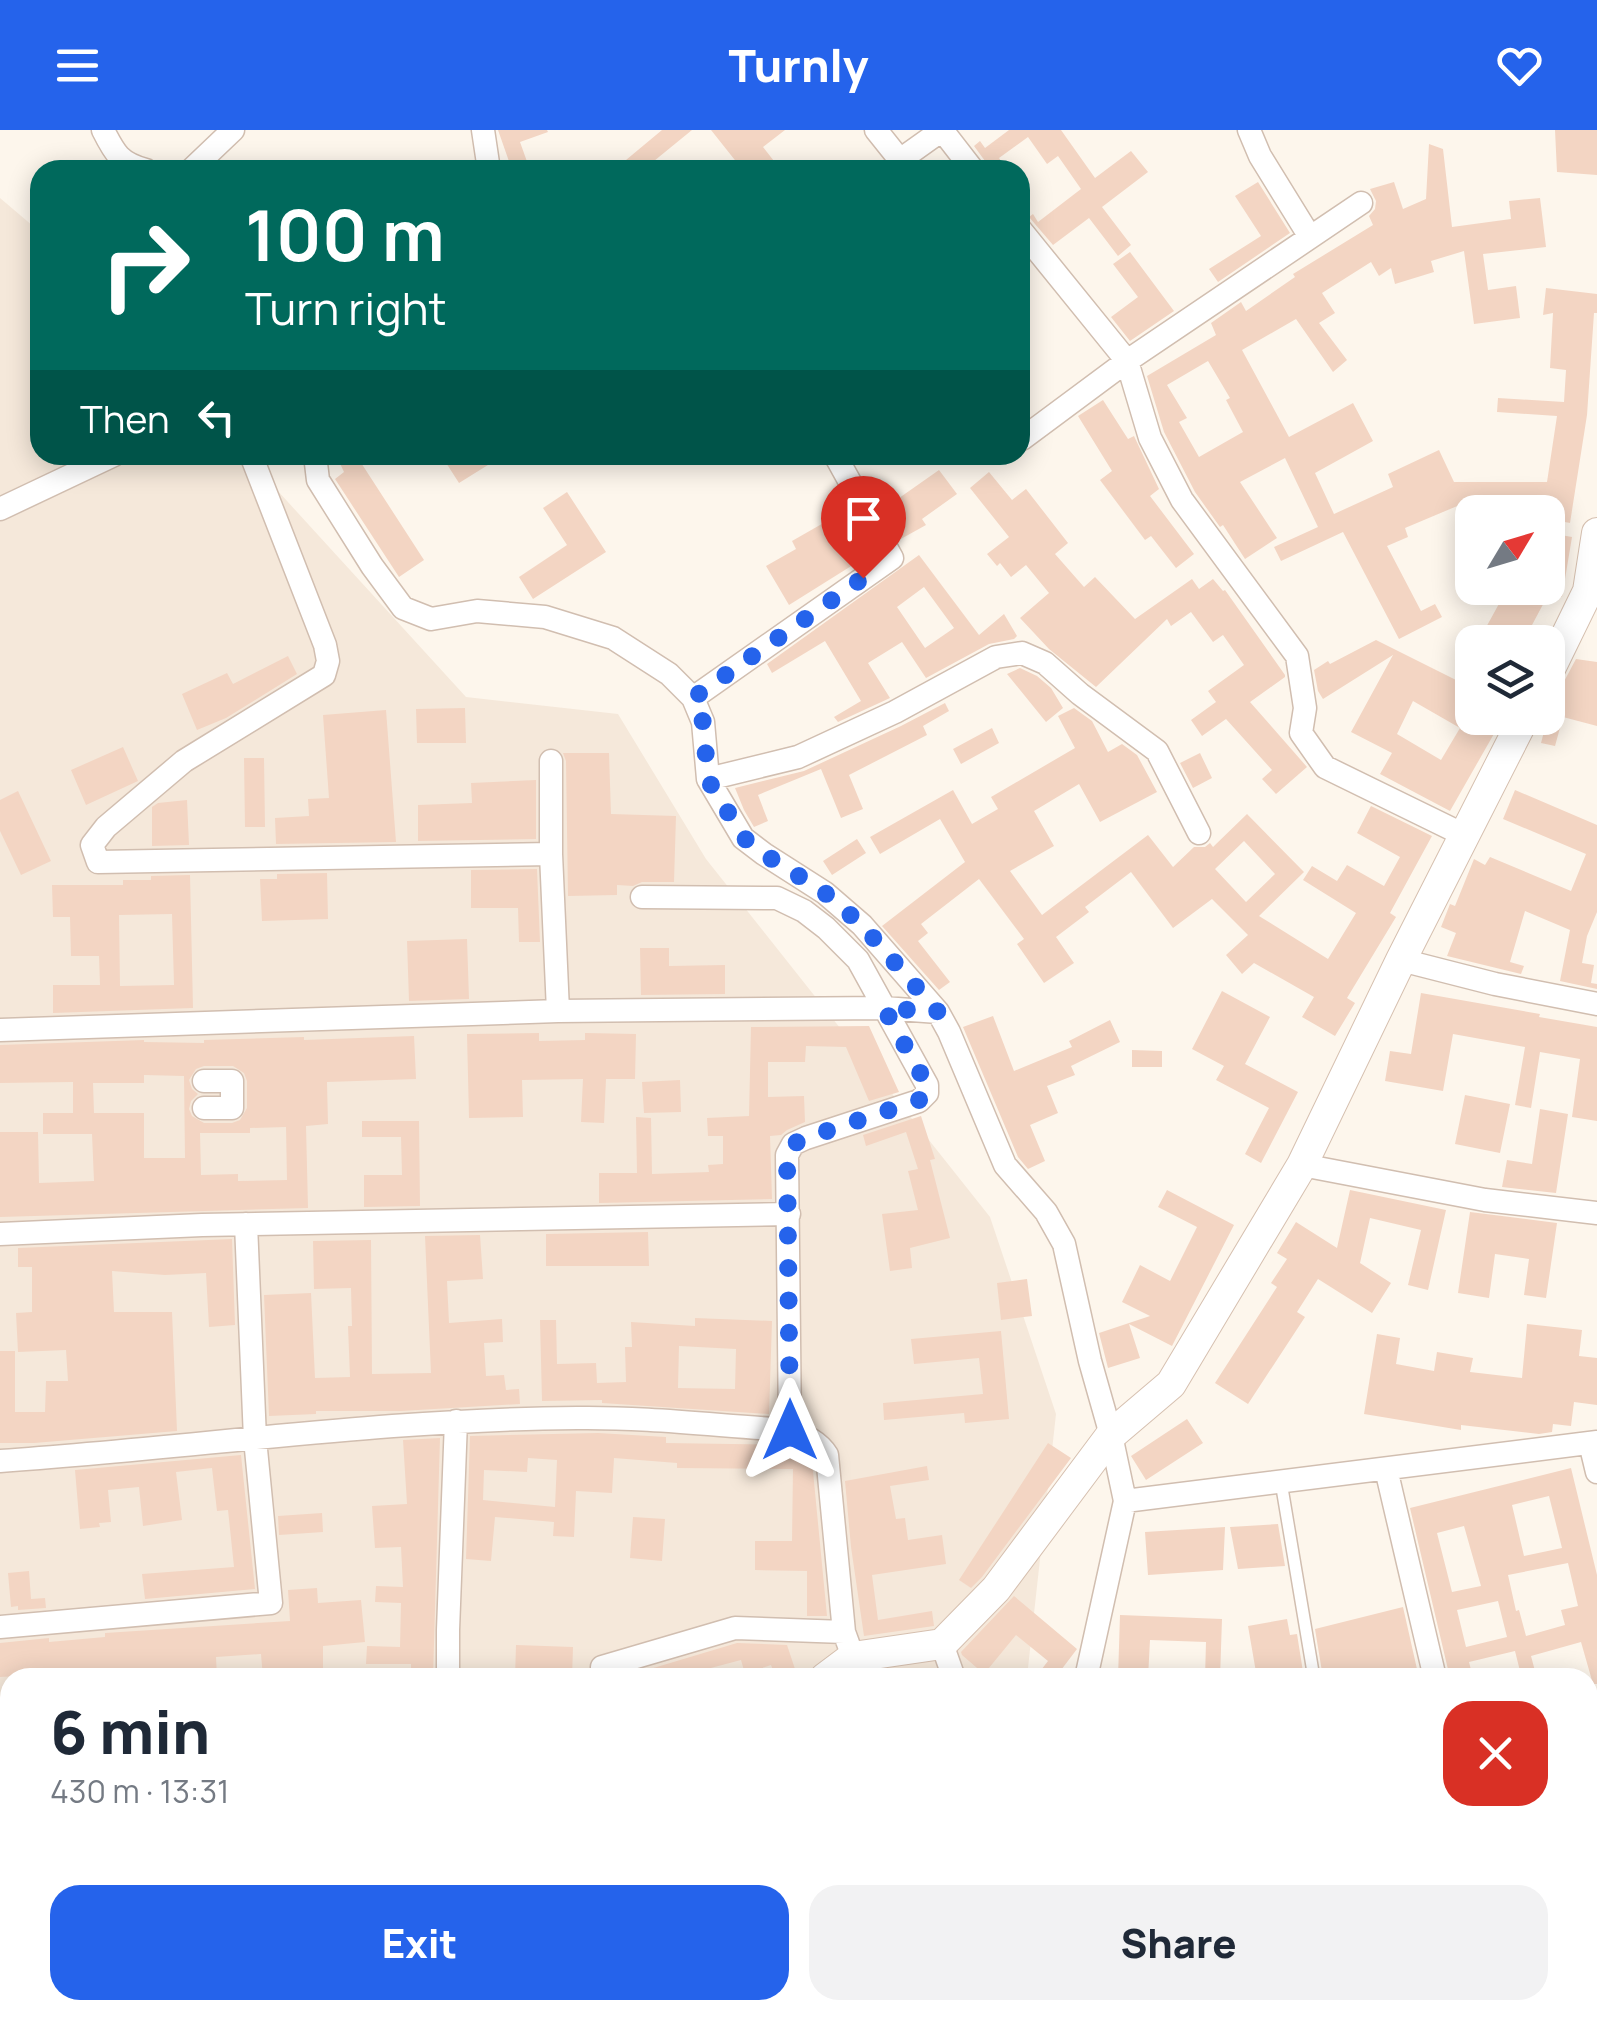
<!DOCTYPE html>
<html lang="en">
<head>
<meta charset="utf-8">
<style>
	:root { --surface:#fff; --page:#f2f2f3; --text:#1f2937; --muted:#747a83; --accent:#2563eb }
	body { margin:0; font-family:Manrope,sans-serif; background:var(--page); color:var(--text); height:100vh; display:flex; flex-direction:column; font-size:38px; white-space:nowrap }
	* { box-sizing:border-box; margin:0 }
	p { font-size:32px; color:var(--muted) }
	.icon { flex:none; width:55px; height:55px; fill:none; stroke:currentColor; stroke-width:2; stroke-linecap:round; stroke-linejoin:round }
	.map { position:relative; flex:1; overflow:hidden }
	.side { position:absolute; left:0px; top:1538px; width:1598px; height:352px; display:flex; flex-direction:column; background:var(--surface); border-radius:30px 30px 0 0; box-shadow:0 5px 25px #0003 }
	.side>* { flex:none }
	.banner { position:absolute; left:30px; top:30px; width:1000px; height:305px; border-radius:30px; box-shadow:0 5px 25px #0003; background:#00695c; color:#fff; overflow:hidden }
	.needle { width:65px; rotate:52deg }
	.tools { position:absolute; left:1455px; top:365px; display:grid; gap:20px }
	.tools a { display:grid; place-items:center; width:110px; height:110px; border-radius:20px; background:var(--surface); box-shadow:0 5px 25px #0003; font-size:50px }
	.pin { position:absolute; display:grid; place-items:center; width:85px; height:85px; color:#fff; margin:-102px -42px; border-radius:50% 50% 50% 0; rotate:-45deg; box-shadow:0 0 10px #0007 }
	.pin .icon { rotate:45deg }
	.me { position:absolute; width:110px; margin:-55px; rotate:0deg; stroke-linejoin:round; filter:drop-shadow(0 0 8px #0008) }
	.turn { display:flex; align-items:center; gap:35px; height:210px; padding:0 50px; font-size:45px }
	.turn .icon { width:130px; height:130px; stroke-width:2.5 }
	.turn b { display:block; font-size:70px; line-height:85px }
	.then { display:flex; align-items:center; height:95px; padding:0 50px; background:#0003; gap:20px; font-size:38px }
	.round { display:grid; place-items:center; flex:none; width:105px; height:105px; border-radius:30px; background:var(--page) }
	.headline { display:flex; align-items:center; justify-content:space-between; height:170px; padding:0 50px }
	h1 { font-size:60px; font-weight:800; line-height:75px }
	.action { display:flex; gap:20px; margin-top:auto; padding:20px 50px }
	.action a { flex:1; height:115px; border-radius:30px; background:var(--accent); color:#fff; font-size:40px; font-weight:800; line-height:115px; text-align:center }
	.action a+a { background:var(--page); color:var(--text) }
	header { display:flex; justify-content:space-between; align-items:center; height:130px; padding:0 50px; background:var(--accent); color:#fff; font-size:45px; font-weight:800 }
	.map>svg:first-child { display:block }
	.residential { fill:#f5e8da }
	.building { fill:#f3d5c3; fill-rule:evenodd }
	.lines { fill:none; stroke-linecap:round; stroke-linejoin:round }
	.lane-casing { stroke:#d1beb0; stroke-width:14 }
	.street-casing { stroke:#d1beb0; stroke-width:25 }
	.secondary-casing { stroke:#d6c0b0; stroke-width:32 }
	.lane { stroke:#fff; stroke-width:11 }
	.street { stroke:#fff; stroke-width:22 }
	.secondary { stroke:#fff; stroke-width:30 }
	.route { stroke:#2563eb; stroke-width:18; stroke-dasharray:0 32.4 }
</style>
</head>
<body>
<header><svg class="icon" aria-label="menu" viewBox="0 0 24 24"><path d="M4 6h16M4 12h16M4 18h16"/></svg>Turnly<svg class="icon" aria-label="heart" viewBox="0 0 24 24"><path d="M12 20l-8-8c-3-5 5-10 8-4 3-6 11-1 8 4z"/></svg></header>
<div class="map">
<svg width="1597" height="1889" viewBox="0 0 1597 1889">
	<rect width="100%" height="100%" fill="#fdf6ec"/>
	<path class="residential" d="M0,68L40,102V325H245L466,567L618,584L706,729L990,1087L1056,1284L1027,1547L10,1548V1880H985L987,1889H0Z"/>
	<path class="building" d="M498,0H547L548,2L520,12L530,40H512Z
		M662,0H692L643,40H614Z
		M711,0H785L763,17L781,40H760L752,30L742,39Z
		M1009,0H1061L1095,48L1131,21L1148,42L1102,77L1131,115L1118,126L1089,88L1053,115L1029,87L1033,84L1038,92L1081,59L1058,26L1047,34L1028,7L999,28L1007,40H988L985,31L974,16L980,11L985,18Z
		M1555,0H1597V45L1557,42Z
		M1429,14L1443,19L1452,97L1511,89L1509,71L1540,68L1546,117L1483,124L1488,160L1516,156L1520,188L1474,194L1464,121L1431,131L1434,142L1395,154L1391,138L1379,146L1371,132L1322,163L1335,183L1319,193L1347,230L1333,242L1296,189L1242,220L1289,307L1353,273L1373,311L1315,343L1334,384L1393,357L1388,344L1439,320L1454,352H1547L1557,286L1497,282L1498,268L1564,272L1566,240L1550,238L1553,183L1543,185L1546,158L1597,164V183H1594L1587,285L1570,393L1549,389L1550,382H1462V374L1405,398L1408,407L1387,416L1421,481L1435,474L1442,487L1399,509L1343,402L1281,431L1274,417L1318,397L1285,328L1240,352L1277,408L1245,429L1223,395L1220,397L1195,362L1164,302L1147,246L1216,205L1211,193L1241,172L1246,181L1295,147L1293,144L1373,95L1369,86L1375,79L1376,71L1370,59L1394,52L1403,79L1426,69ZM1208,231L1230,268L1226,270L1243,302L1199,327L1179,292L1187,288L1167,255Z
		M1258,52L1290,103L1218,152L1209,139L1261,106L1235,66Z
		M1130,122L1174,181L1130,211L1111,187L1138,167L1113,134Z
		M1103,270L1128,309L1134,306L1159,359L1150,366L1194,424L1176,438L1151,406L1145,410L1100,350L1112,341L1078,286Z
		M336,325H356L424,430L399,447L335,349L344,342Z
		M441,325H504L459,353Z
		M939,340L957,364L922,389L926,395L899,410L882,380Z
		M989,342L1012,370L1026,359L1068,413L1055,424L1084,457L1095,447L1135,489L1192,449L1199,459L1213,449L1223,461L1225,460L1285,545V547L1250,572L1307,637L1276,664L1262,649L1272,640L1226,589L1202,606L1191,590L1216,572L1208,561L1244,535L1223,505L1213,512L1191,482L1171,496L1167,489L1096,557L1049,519L1020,488L1049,463L1026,435L1011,447L1000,433L997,436L987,424L1009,407L970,358Z
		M567,362L606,422L533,469L519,447L567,415L543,378Z
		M848,379L872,423L789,475L766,436L796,419L792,411Z
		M1555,404L1572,407L1562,467L1548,465L1523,512H1478L1506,461L1528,473L1530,458H1548V428H1551Z
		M919,425L979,505L1004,484L1017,506L1014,509L989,514L926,548L902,512L868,533L890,568L838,592L834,587L861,571L825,511L772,543L767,534ZM924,457L954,498L925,518L897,477Z
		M1376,510L1458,551L1472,523V588L1495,602L1450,681L1380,644L1392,623L1351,602L1393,525L1323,569L1318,561L1314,540L1328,531L1330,534ZM1413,571L1460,598L1441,630L1397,604Z
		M288,526L297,544L226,588L197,600L182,564L227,543L233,554Z
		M1576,529L1597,532V596L1563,587L1555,616L1541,613L1555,560L1560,559Z
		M1020,538L1037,546L1051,558L1063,578L1046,592L1007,544Z
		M945,573L949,581L923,596L927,605L849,645L863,679L841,688L821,639L758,665L768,691L754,697L744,680L735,658L804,641L901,596Z
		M465,578L466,613H417L416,579Z
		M1074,578L1092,591L1108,622L1122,614L1137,625L1157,662L1100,692L1079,654L1034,681L1054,716L1010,741L1042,785L1148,705L1173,737L1194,717H1205L1210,713L1213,717L1247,684L1304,742L1259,786L1328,829L1356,783L1303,750L1312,736L1337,751L1347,735L1384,756L1400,727L1357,703L1371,676L1432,706L1390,783L1396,787L1347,868L1355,873L1335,906L1302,887L1314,867L1254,833L1242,844L1226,825L1248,805L1212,769L1173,798L1131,742L1085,777L1089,782L1056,807L1074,833L1044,853L1017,814L1024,809L979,749L921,794L928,803L918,811L950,852L939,860L882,796L965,732L940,689L880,724L870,707L953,660L972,694L998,679L991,667L1075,618L1058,586ZM1244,711L1275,744L1246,772L1215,739Z
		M386,580L396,712L276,714L275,688L309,686L308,669L329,668L323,585Z
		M992,598L999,613L961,634L953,619Z
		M123,617L138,651L86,675L71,640Z
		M563,623H609L611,684L676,686L674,752H642L633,756L617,755V765L568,766L566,631Z
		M1200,623L1212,648L1193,658L1180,633Z
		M244,628H264L265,697H245Z
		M536,650V709L418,711V675L472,673L471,653Z
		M1515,660L1597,695V782L1587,806L1582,833L1594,835L1591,853L1597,854V859L1560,851L1570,800L1525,781L1510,832L1524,836L1521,844L1447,826L1456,803L1441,797L1450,774L1455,776L1474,729L1485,735L1490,727L1571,761L1586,724L1503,689Z
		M18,661L51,731L21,745L0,701V670Z
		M187,670L189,715L152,716V677L158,673Z
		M857,709L866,723L832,745L823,731Z
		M537,739L540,812H519L518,778H471V740Z
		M327,743L328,789L262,791L260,749H277V744Z
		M190,745L193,878L53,883V855H100L99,826H71L70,787H53L52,755H123V750H151V746ZM172,784L174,855L120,856L119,785Z
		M467,809L469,869L409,871L407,811Z
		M640,818H669V836L725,835V864L641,865Z
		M1222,861L1270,887L1245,934L1298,962L1261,1033L1245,1024L1269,978L1216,950L1224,936L1192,919Z
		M1421,863L1540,884L1539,887L1597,897V991L1572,987L1580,929L1540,922L1531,978L1515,975L1525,917L1453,904L1443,961L1385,951L1390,921L1411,924Z
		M993,886L1014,941L1072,917L1069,911L1110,890L1120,912L1071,936L1075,945L1047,956L1058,983L1030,995L1045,1031L1028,1039L1018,1027L963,897Z
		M869,896L899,962L869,971L846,917L806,916L805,932H768V967L804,966L805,992L787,1000L781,1005L770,1006L772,1069L599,1073V1043H637L636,987L651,988L652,1044L709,1042L708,1035L723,1034V1006H708L707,988L749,986L751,897Z
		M539,903V911L585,910V903L636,904L635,949H606L604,993L581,992L583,949L522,950L523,987L469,988L467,904Z
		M414,906L416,949L327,952L328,994L306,996L308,1078L0,1087V1002H38L39,1053L94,1051L92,1004H43V983H73V952L0,953V915L144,910V912L204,913V910L304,907V910ZM204,936H233L244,943L247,951V978L240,990L232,993H204L192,986L189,979L191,971L198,964L192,959L189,950L196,939ZM144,945L184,946L185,1028H144V983H94L93,953H144ZM286,997L287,1050L238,1051V1044L201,1045L200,1003H250V998Z
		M1132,920L1162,921V937H1132Z
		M680,950L681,982L644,983L642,952Z
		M1465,965L1510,974L1500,1023L1455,1014Z
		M1540,979L1568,984L1556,1063L1502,1057L1507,1030L1532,1034Z
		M921,986L935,1029L930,1030L950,1108L910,1118L912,1138L890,1141L882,1084L918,1080L908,1041L918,1039L906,1002L866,1016L863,1005Z
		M362,991H419L420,1076L364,1077V1045H402L401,1007H362Z
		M1167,1060L1234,1095L1172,1216L1129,1194L1140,1228L1108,1238L1099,1203L1150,1186L1122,1172L1140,1135L1170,1151L1197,1097L1158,1077Z
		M1350,1060L1446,1080L1428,1160L1408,1155L1421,1100L1370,1088L1360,1133L1391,1153L1372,1183L1318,1149L1297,1182L1305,1187L1248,1274L1215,1253L1277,1157L1271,1153L1287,1129L1277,1123L1296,1092L1337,1118Z
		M1470,1082L1557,1093L1546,1168L1524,1165L1529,1129L1495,1124L1489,1168L1458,1163Z
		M648,1102L649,1136H546V1104Z
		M480,1105L483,1149L447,1151L449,1193L502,1189L503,1212L484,1213L486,1246L504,1245L506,1260L519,1259L520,1274L401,1281H316V1284L269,1286L264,1165L311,1163L315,1248L350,1247L348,1196H352L351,1158L314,1159L313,1111L371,1110L372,1244L431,1243L425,1106Z
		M232,1109L235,1195L209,1197L206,1143L165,1145L112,1141L114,1182H172L177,1301L34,1313H0V1221H15V1282H45L46,1251H68L66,1220L18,1222L16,1183L32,1182V1137H18V1118Z
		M1027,1149L1032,1186L1001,1190L997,1153Z
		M695,1188L772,1191L769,1284L602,1273V1270L542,1271L540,1190H556L557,1234L596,1233L597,1253L626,1252L625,1217H632L631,1192L695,1196ZM679,1216L736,1219L735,1259L678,1258Z
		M1527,1194L1582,1200L1579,1226L1597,1228V1275L1574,1272L1571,1296L1553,1294L1552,1302L1539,1304L1461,1295V1300L1364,1284L1377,1204L1400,1208L1396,1234L1434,1241L1437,1222L1473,1228L1470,1242L1522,1248Z
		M1001,1201L1009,1289L965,1293L964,1283L884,1290L883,1273L983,1264L979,1228L914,1234L911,1209Z
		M1187,1289L1203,1313L1146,1350L1131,1326Z
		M598,1303L666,1307V1313L787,1315L806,1325L812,1331L827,1486H807V1441L755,1440V1411H792L793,1339L677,1338V1333L614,1328L612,1363L576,1361L574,1407L553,1406L554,1392L495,1387L491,1431L466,1429L470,1306ZM528,1328L557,1330L555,1377L483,1370L484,1340L527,1342Z
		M440,1308L433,1548H411V1534H366L367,1516L400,1517L401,1473L375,1472L376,1456L403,1457L401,1417L375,1418L372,1376L407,1374L403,1310Z
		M1048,1313L1071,1328L982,1447L971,1458L959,1450Z
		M241,1325L255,1459L145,1469L142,1444L234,1437L228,1380L217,1381L212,1338L176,1342L182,1390L143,1396L139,1357L108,1360L111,1392L99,1393L100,1397L80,1399L75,1340Z
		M927,1336L929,1350L890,1356L896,1389L905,1388L908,1410L942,1405L946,1434L872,1445L878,1490L932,1481L934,1496L864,1506L851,1417L845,1351Z
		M1571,1338L1597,1445V1554H1593L1581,1512L1531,1526L1535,1541L1521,1545L1515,1521L1469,1532L1473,1548H1450L1410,1378ZM1549,1366L1562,1418L1524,1426L1512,1375ZM1464,1396L1481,1456L1452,1462L1437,1403ZM1568,1433L1578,1476L1561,1480L1565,1495L1526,1506L1519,1480L1516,1481L1508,1445ZM1498,1471L1507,1507L1466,1517L1457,1480Z
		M322,1383L323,1402L279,1405L278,1386Z
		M633,1387L665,1389L662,1431L630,1428Z
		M1278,1394L1285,1436L1238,1439L1230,1397Z
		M1225,1397L1223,1440L1148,1445L1145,1402Z
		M29,1441L31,1469L45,1468L46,1478L18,1480V1476L11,1477L8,1443Z
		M317,1458L318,1473L361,1470L365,1512L323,1516V1548H263L261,1524L216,1527L217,1548H35V1545L0,1547V1513L49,1508V1512L105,1507V1503L290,1491L288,1460Z
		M1014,1466L1077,1519L1055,1548H1035L1048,1531L1016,1505L984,1544L962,1525L961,1522Z
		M1403,1477L1419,1548H1386L1384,1540L1355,1548H1323L1315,1499Z
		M1120,1485L1222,1489L1220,1548H1205L1206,1512L1150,1510L1148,1548H1118Z
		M1287,1489L1290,1505L1297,1504L1304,1548H1257L1248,1496Z
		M737,1513L787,1515L798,1548H776L771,1535L745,1544L741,1530L673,1548H620Z
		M516,1515L573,1517L572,1548H515Z"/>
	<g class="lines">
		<g class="lane-casing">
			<path id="lane" d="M1281,1352L1314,1548
				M0,1705H10
				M150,1880L151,1889
				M1368,1880L1370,1889"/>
		</g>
		<g class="street-casing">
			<path id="street" d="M103,0C115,24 120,33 146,40
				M483,0L489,40
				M876,0L900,30L942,0
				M942,0L973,40
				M1249,0L1260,26L1310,107
				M191,40L233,0
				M1020,99L1127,231L1150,308L1182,370L1297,526L1305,578L1301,603L1325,637L1464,705
				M1022,309L1127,231L1361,73
				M251,325L325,515L328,531L324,545L184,631L106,697L92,715L98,732L551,724
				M315,325L318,350L372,436L403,478L431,489L477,481L545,487L613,508L669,544L693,568L703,592L708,649L743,708L764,724L825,763L862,795L938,882L949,902L1005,1035L1046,1082L1064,1114L1090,1231L1111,1305L1125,1371L1597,1312
				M0,379L114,325
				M693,568L892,428L835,325
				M551,631V724L558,881
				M708,649L798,627L895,582L996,527L1022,523L1045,533L1080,564L1157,621L1199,703
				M642,767L777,768L804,781L826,798L858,830L927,955V963L919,971L806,1008L793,1014L787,1025L790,1300
				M1401,830L1495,854L1597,874
				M0,900L558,881L884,878L938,882
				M204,978H232V951H204
				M1302,1035L1485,1070L1597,1083
				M0,1104L202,1095L789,1084
				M1590,1313L1597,1342
				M0,1331C192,1318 384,1289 577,1288C646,1287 720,1296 790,1300C805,1306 818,1311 827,1325L844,1502L853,1527
				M1386,1339L1435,1548
				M0,1497L271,1473L255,1309L246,1094
				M942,1514L954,1548
				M602,1537L735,1498L844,1502
				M448,1548V1500L456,1291
				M1086,1548L1125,1371
				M454,1880L455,1889
				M759,1880L767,1889
				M1027,1880L1028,1889
				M1514,1880L1516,1889
				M164,1889H167"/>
		</g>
		<g class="secondary-casing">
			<path id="secondary" d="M1548,543L1588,461L1597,403
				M825,1548L853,1527L942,1514L996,1459L1111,1305L1171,1254L1302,1035L1401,830L1524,588
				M563,1889L566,1880"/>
		</g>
		<use href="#lane" class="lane"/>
		<use href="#street" class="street"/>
		<use href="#secondary" class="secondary"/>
	</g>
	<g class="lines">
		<path class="route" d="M790,1300L787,1025L793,1014L806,1008L919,970L927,963V955L884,878L938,882L862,795L824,762L764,724L744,708L708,650L703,592L693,568L863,448"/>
	</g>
</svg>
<div class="tools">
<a><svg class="needle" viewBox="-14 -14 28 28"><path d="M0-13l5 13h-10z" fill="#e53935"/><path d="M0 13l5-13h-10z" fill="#747a83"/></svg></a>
<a><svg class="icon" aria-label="layers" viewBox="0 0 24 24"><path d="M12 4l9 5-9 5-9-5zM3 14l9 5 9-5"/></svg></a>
</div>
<div class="pin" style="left:863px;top:448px;background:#d93025"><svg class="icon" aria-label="arrive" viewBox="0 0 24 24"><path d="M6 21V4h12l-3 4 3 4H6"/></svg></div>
<svg class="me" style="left:790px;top:1300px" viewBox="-20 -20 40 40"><path d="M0-17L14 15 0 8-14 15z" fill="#2563eb" stroke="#fff" stroke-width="4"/></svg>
<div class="banner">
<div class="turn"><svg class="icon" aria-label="right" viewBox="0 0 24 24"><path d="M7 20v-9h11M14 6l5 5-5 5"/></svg><div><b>100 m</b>Turn right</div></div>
<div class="then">Then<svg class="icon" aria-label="left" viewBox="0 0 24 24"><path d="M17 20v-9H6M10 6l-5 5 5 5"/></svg></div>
</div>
<section class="side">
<div class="headline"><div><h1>6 min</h1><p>430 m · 13:31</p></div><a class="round" style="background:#d93025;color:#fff"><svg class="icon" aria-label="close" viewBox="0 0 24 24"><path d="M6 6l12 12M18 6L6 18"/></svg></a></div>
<div class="action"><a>Exit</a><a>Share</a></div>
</section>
</div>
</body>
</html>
